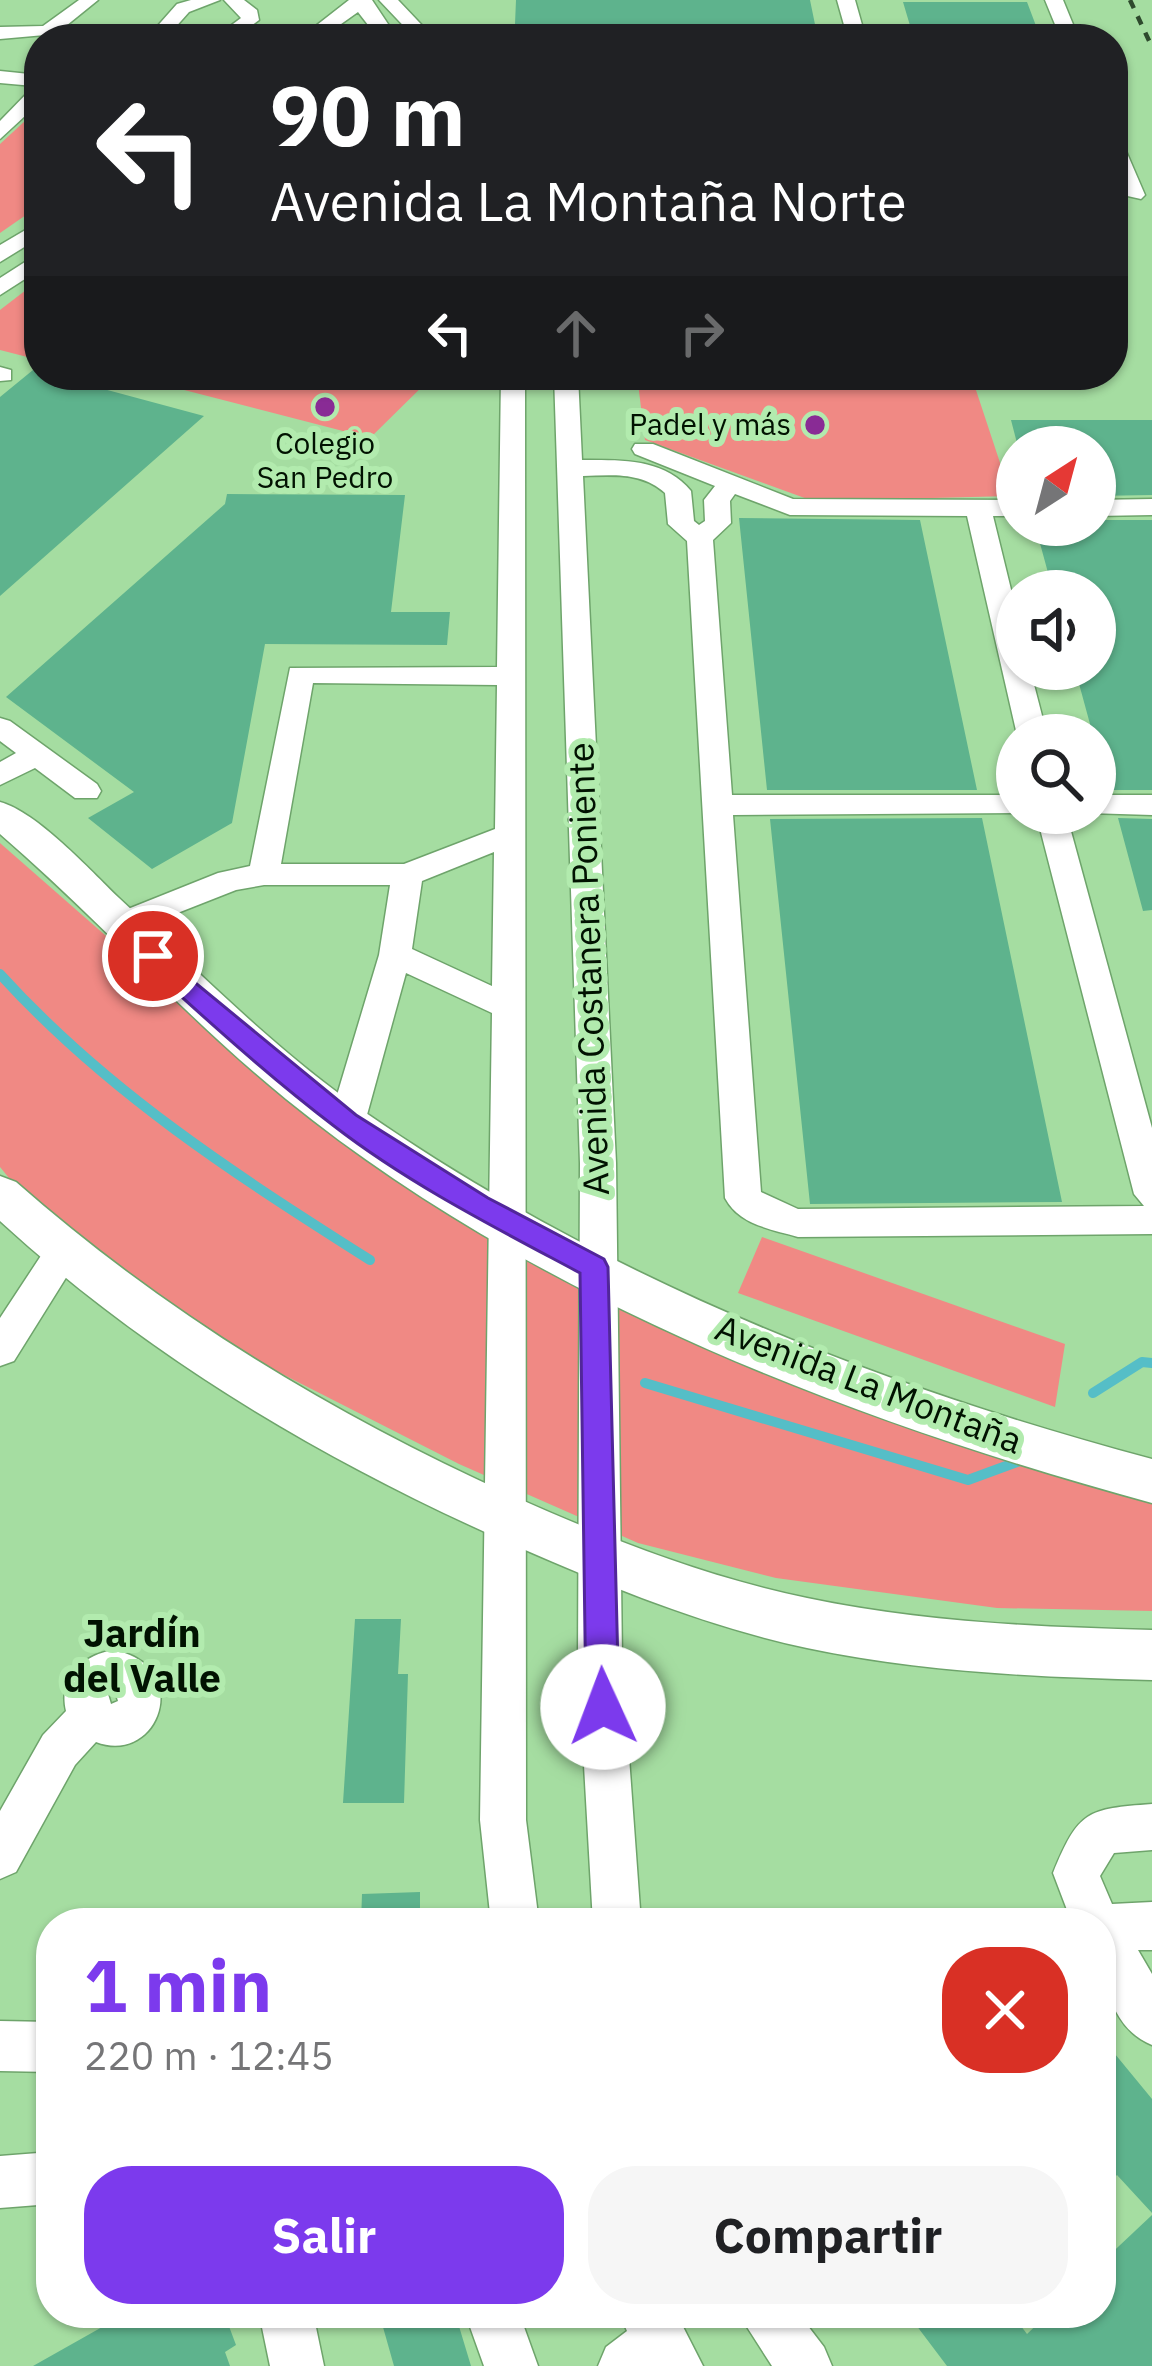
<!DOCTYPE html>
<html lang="es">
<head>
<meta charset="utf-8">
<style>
	:root { --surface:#fff; --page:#f6f6f6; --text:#202124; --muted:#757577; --accent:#7c3aed }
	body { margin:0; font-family:"IBM Plex Sans",sans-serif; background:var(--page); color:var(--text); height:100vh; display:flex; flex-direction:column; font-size:45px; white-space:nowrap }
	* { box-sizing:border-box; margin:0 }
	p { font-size:39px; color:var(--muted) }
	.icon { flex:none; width:66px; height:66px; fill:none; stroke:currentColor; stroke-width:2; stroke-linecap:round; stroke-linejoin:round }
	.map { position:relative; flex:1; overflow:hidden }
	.drawer { position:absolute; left:36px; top:1908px; width:1080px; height:420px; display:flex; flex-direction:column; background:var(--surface); border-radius:48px; box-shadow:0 3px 9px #0004 }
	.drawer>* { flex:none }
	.guide { position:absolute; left:24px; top:24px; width:1104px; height:366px; border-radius:48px; box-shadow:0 3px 9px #0004; background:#202124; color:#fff; overflow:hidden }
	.needle { width:78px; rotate:36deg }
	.fabs { position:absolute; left:996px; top:426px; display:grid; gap:24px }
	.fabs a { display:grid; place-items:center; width:120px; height:120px; border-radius:50%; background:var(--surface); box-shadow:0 3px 9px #0004; font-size:60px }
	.pin { position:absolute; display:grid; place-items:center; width:102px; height:102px; color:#fff; margin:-51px; border:6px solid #fff; border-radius:50%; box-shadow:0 3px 12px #0007 }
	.me { position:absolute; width:132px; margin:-66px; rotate:358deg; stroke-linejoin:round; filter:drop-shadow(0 0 9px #0008) }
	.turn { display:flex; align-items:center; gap:42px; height:252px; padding:0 48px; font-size:54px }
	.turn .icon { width:156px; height:156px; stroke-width:2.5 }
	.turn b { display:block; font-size:84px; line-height:102px }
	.lanes { display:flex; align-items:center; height:114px; padding:0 48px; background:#0003; justify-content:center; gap:60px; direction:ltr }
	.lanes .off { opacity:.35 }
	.round { display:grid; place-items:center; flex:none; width:126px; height:126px; border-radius:48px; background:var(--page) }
	.overview { display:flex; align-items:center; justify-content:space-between; height:204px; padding:0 48px }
	h1 { font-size:72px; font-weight:700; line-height:90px; color:var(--accent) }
	.button { display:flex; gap:24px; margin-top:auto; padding:24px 48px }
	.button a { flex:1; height:138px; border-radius:48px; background:var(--accent); color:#fff; font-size:48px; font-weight:700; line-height:138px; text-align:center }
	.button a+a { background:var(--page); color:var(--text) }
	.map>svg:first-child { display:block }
	.green { fill:#f08984 }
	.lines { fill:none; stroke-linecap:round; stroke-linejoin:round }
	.stream { stroke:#55bec7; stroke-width:10 }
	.building { fill:#5eb38d }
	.minor-casing { stroke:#6ea46b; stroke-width:3 }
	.major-casing { stroke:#6ea46b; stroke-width:3 }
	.minor { fill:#fff; fill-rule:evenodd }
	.major { fill:#fff; fill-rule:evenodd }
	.rail { stroke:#2e4a2d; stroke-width:4.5; stroke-dasharray:9 9; stroke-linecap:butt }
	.route { fill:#7c3aed; stroke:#51269a; stroke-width:3 }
	.poi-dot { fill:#892b95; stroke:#b2ebae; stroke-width:4.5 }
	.labels { text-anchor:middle; stroke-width:12; stroke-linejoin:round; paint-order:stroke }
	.far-poi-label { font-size:30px; fill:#011201; stroke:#b2ebae; text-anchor:end }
	.street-label { font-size:36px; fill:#011201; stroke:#b2ebae }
	.neighbourhood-label { font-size:39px; font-weight:bold; fill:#011201; stroke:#b2ebae }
</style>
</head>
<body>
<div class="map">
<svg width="1152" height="2366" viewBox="0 0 1152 2366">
	<rect width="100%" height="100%" fill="#a5dda1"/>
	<path class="green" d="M39,108V206L0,233V144Z
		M39,280V360L0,350V310Z
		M126,375H434L370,438Z
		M637,375H866L859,382L972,378L1011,496L813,501L645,440Z
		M0,843L146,971L460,1200L683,1317L1152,1488V1611L997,1608L776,1578L638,1543L459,1464L207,1336L22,1194L0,1167Z
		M762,1237L1065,1344L1055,1407L738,1293Z"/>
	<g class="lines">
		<path class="stream" d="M0,974C107,1092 236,1175 370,1260
			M645,1383L968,1480L1028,1458
			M1093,1393L1142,1362L1152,1363"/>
	</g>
	<path class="building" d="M516,0H810L818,39H691L690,29L515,24Z
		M903,2H1027L1041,39H914Z
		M33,370L204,416L0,596V397Z
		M1011,420H1152V495L1095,496V447H1018Z
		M227,494L405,495L391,612H450L447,645L265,644L232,823L152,869L88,818L134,792L6,697L225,504Z
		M739,518L920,520L977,790H767Z
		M1095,520H1152V790H1108L1075,669H1095V591H1053L1035,525H1095Z
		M982,818L1062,1202L810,1204L770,819Z
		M1118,818L1152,819V910L1143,911Z
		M355,1619H401L398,1674H408L404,1803H343Z
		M420,1892V1923H361L362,1894Z
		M1101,2037L1152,2099V2213L1117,2175L1101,2190Z
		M1152,2215V2366H947L907,2313H1011L1027,2334L1049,2313H1101V2263Z
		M127,2313H224L236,2345L225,2352L230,2366H33Z
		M379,2313H455L471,2366H394Z"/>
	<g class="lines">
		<g class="minor-casing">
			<path id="minor" d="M79,0H98L56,34L0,39V27L43,26Z
				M191,0H220L189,12L165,39H146L177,4Z
				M224,0H244L257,10L259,20L234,39H213L241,18Z
				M349,0H372L398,39H379L358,12L320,39H299Z
				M379,0H398L435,39H416Z
				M837,0H855L866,39H848Z
				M1045,0H1063L1079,39H1061Z
				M509,28L667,33L676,39L502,38L500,34Z
				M0,71L39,75V103L0,139V121L34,86L0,83Z
				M1113,138L1123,144L1145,195L1141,199L1123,195L1113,169Z
				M39,222V238L0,262V245Z
				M39,253V270L0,295V278Z
				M0,367L11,370V380L0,381Z
				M501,375H525L526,1820L539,1923H491L480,1820L492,1013L406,973L365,1122L359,1131L347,1135L335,1131L329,1122L379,955L390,885H264L236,890L119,936L108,933L103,925L108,917L218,873L250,866L290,668L497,667ZM313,683L497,685L495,829L404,864H281ZM494,852L492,986L412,949L422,881Z
				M554,375H578L582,460C621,460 664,458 691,491L694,521L699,525L705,521L704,500L715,486L635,454L632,449L635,444H653L793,499L1017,500V516H993L1017,614V669H1030L1047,735H1017L967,516L790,515L735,494L730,501L731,523L713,540L732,795H1017V813H1024L733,815L761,1192L798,1209L1144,1206L1134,1194L1036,813H1066L1152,1128V1234L798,1237C771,1229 739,1225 725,1198L687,541L668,524L665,493C642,472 613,475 583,476L616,1163L622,1660L641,1923H593L578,1660L580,1163Z
				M1152,499V515L1095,516V500Z
				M0,718L10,721L97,784L101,791L97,798H75L35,768L0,785V762L16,753L0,741Z
				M1095,795H1152V815L1088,813H1095Z
				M63,1237L76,1242L82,1252L14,1361L0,1366V1318L50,1242Z
				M113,1650C194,1665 160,1766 96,1742L75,1765L16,1872L0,1879V1811L43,1735L66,1711C58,1677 82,1656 113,1650ZM115,1691L118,1701L111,1704L108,1694Z
				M1152,1804V1850L1114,1853L1100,1876L1112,1904L1152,1902V1950H1138L1152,1974V2045C1105,2026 1101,1967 1101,1923H1072L1053,1873C1079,1810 1087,1809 1152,1804Z
				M0,2021L51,2022V2072L0,2071Z
				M51,2152V2204L0,2208V2156Z
				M259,2313H313L324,2366H270Z
				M465,2313H519L538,2366H484Z
				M619,2313H676L703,2366H598L606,2347L627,2331Z
				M738,2313H798L824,2347L832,2366H772Z"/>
		</g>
		<g class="major-casing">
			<path id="major" d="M0,802C37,812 90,870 119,898C199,972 276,1051 366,1113C603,1277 874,1385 1152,1459V1503C851,1421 531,1298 286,1099C185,1017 99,919 0,834Z
				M0,1176L16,1182C166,1314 333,1415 515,1497C609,1539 706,1577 807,1598C921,1622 1036,1627 1152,1630V1680C1036,1677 921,1672 807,1648C709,1627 615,1589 523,1549C333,1466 154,1362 0,1221Z"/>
		</g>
		<use href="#minor" class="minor"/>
		<use href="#major" class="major"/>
		<path class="rail" d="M1130,0L1152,47"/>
	</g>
	<path class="route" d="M153,948L356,1115L488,1198L604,1259L608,1267L619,1707L614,1718L603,1723L591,1718L586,1707L580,1273C496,1228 409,1184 334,1126C267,1075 206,1019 144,963L141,956L144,950Z"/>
	<g class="poi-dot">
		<circle cx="325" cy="407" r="12"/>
		<circle cx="815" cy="425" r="12"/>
	</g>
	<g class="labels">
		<g class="far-poi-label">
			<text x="791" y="435">Padel y más</text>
			<text x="325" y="454" text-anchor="middle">Colegio<tspan x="325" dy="34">San Pedro</tspan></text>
		</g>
		<g class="street-label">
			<text transform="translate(588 969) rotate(-92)" y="13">Avenida Costanera Poniente</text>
			<text transform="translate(869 1384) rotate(21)" y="13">Avenida La Montaña</text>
		</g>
		<g class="neighbourhood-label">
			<text x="142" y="1647">Jardín<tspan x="142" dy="45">del Valle</tspan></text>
		</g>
	</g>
</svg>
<div class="fabs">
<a><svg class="needle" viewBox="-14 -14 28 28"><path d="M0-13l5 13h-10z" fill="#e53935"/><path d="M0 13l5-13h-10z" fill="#757577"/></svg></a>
<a><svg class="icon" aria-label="sound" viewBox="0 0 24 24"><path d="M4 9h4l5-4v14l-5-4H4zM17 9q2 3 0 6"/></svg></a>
<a><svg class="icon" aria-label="search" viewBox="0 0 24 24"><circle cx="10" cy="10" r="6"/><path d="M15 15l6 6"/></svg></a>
</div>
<div class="pin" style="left:153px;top:956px;background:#d93025"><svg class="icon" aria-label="arrive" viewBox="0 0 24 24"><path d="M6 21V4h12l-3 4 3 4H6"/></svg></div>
<svg class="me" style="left:603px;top:1707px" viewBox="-20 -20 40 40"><circle r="19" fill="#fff"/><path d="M0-13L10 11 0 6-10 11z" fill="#7c3aed"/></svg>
<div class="guide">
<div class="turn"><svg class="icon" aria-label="left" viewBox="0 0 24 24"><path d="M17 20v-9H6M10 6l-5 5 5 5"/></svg><div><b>90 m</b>Avenida La Montaña Norte</div></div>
<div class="lanes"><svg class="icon" aria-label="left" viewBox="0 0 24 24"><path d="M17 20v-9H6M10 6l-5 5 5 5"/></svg><svg class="icon off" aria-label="ahead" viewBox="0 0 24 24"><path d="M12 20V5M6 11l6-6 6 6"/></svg><svg class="icon off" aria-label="right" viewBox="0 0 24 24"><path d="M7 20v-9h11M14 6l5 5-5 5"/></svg></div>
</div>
<section class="drawer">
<div class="overview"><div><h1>1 min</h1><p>220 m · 12:45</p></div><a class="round" style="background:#d93025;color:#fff"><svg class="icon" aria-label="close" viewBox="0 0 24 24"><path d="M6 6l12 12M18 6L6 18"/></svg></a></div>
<div class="button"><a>Salir</a><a>Compartir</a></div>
</section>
</div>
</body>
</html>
